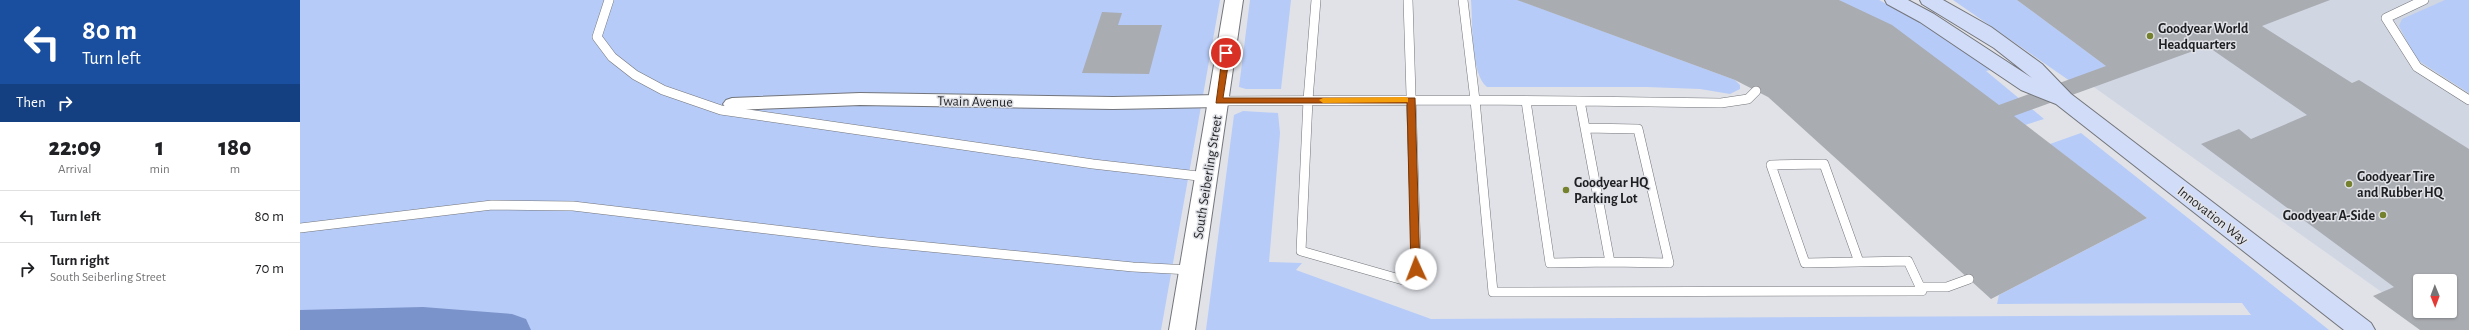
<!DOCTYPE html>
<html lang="en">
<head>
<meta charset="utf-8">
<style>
	:root { --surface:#fff; --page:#f6f6f6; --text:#202124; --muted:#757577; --line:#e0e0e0 }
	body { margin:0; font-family:"Alegreya Sans",sans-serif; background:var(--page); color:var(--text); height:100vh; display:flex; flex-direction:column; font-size:15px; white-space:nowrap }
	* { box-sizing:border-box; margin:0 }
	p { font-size:13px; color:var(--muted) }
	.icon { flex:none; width:22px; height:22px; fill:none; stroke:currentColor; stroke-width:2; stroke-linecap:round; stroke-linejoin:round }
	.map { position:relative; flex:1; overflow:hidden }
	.drawer { display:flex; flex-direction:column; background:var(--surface); width:300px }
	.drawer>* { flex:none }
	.banner { background:#1a4fa0; color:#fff; overflow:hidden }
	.needle { width:26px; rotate:179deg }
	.tools { position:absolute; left:2113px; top:274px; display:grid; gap:8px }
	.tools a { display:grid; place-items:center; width:44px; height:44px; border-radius:4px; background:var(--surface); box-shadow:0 1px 3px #0004; font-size:20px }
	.pin { position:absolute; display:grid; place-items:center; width:34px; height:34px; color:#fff; margin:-17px; border:2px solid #fff; border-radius:50%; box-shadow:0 1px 4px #0007 }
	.me { position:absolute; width:44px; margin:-22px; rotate:358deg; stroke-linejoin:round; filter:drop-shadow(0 0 3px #0008) }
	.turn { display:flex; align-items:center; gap:14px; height:84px; padding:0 16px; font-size:18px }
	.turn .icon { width:52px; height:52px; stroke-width:2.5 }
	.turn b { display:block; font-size:28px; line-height:34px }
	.then { display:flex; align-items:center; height:38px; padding:0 16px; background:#0003; gap:8px; font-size:15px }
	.eta { display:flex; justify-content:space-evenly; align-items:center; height:68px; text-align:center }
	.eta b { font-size:24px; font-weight:800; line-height:28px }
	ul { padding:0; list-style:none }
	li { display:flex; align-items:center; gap:12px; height:52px; padding:0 16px; border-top:1px solid var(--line) }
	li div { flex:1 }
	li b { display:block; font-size:15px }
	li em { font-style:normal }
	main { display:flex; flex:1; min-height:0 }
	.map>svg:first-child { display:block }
	.built { fill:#d0d6e2; fill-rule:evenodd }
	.green { fill:#b6cbf8 }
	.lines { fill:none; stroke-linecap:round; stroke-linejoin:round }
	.river { fill:#7a93ca; fill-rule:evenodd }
	.building { fill:#a9acb1; fill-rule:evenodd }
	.service-casing { stroke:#73757a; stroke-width:10 }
	.minor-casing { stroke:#73757a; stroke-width:2 }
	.tertiary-casing { stroke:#73757a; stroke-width:2 }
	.secondary-casing { stroke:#73757a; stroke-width:2 }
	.service { stroke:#fff; stroke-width:9 }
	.minor { fill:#fff; fill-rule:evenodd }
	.tertiary { fill:#fff; fill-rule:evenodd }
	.secondary { fill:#d1dcf8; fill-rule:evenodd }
	.route { fill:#b45309; stroke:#753606 }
	.slow { fill:#f59e0b }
	.poi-dot { fill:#76812d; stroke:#e0e2e8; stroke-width:1.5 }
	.labels { text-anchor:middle; stroke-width:3; stroke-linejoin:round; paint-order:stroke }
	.poi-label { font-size:14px; font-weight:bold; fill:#1e1f21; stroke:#e0e2e8; text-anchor:start }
	.street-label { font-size:14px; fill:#1e1f21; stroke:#e0e2e8 }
</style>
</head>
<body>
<main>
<section class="drawer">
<div class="banner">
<div class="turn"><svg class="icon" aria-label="left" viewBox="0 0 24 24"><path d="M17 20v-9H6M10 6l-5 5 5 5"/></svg><div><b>80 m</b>Turn left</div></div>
<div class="then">Then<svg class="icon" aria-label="right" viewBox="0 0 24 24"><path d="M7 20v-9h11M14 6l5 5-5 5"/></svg></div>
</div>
<div class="eta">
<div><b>22:09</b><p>Arrival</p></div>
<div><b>1</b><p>min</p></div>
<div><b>180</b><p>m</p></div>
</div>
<ul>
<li><svg class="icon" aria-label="left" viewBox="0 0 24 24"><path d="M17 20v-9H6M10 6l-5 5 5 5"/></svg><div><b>Turn left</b></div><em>80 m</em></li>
<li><svg class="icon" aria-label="right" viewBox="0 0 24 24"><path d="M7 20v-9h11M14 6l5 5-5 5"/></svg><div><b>Turn right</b><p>South Seiberling Street</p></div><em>70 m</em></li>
</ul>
</section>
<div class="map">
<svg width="2169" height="330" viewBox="0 0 2169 330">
	<rect width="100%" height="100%" fill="#e0e2e8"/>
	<path class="built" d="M1666,0H2169V330H2135L1680,6ZM2120,281H2150V311H2120Z"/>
	<path class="green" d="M0,0H920L861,330H0Z
		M950,0H991L981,89H946L939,87Z
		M1171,0H1218L1435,80L1440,85V89L1430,94L1400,89L1347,87H1187C1170,73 1173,23 1171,0Z
		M1539,0H1579L1614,18L1695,69L1686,71L1744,119L1725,125Z
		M1653,0H1717L1806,66L1770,81Z
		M2145,0H2169V93L2116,59L2099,26L2102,19Z
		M943,111L978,113L980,133L969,262L1002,263L996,270L1131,319L1951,315L1942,303L1697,304L1699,295L1847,218L1750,144L1781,133L2029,330H906L934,115Z"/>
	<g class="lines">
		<path class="river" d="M123,307L212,314L226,319L231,330H0V310Z"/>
	</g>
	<path class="building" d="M1217,0H1539L1592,25L1699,105L1806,66L1717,0H2030L1962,26L2052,83L2059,80L2169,149V330H2120L2073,296L2094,287L1901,144L1939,129L1951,139L2007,115L1907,46L1714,116L1847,218L1691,299L1468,97L1435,80ZM2120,281H2150V311H2120Z
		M802,12L822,13L818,25H862L849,74L782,73Z"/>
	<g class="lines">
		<g class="service-casing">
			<path id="service" d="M309,0L297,37L312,57L335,75L363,90L421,110L793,164L907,177
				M1016,0L1008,100L1001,251L1117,284L1108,0
				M2124,0L2086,18L2117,67L2169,100
				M919,101L1175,100L1163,0
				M1226,101L1250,263L1310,262L1280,101L1175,100L1193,292L1622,291L1608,261L1559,262
				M1280,101L1421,103L1448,99L1456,91
				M1285,128L1338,129L1369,263L1310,262
				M1524,164L1559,262L1505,263L1471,165Z
				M0,228L192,205L273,206L577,242L833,267L890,270
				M1621,287H1647L1669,279"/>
		</g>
		<g class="minor-casing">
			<path id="minor" d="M560,93L813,97L919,95L925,97L928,101L925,105L919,107L813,109L560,105L432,110L426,108L423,104L426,100L432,98Z"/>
		</g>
		<g class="tertiary-casing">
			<path id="tertiary" d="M925,0H943L895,330H869Z"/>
		</g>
		<g class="secondary-casing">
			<path id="secondary" d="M1585,0H1608L1634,14L1732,78L1694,48L1622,4L1620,0H1643L1691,27L1742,64L1771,94L2071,323L2075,330H2044L1756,104L1721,90L1620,22L1587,4Z"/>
		</g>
		<use href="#service" class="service"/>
		<use href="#minor" class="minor"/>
		<use href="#tertiary" class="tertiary"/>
		<use href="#secondary" class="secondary"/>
	</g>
	<path class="route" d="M923,51L930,53L923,98H1115L1120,271H1113L1111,269L1107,103H916Z"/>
	<path class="slow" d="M1105,97L1108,98V102L1023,103L1019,100L1023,98Z"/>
	<g class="poi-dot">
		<circle cx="1850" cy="36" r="4"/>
		<circle cx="2049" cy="184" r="4"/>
		<circle cx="1266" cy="190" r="4"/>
		<circle cx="2083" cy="215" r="4"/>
	</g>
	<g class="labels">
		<g class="poi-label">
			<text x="1858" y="33">Goodyear World<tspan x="1858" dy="16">Headquarters</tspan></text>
			<text x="2057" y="181">Goodyear Tire<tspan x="2057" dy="16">and Rubber HQ</tspan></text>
			<text x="1274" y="187">Goodyear HQ<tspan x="1274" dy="16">Parking Lot</tspan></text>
			<text x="2075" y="220" text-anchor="end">Goodyear A-Side</text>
		</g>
		<g class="street-label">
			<text transform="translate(675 101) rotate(1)" y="5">Twain Avenue</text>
			<text transform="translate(907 177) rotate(-81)" y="5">South Seiberling Street</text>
			<text transform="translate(1913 215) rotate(38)" y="5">Innovation Way</text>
		</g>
	</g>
</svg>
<div class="tools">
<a><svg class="needle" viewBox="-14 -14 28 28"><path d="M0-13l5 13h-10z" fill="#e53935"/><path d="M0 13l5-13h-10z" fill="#757577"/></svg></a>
</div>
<div class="pin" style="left:926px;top:53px;background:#d93025"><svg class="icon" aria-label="arrive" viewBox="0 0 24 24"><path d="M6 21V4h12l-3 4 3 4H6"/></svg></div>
<svg class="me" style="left:1116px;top:269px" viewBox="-20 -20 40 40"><circle r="19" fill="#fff"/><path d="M0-13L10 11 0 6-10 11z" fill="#b45309"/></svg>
</div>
</main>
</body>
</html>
